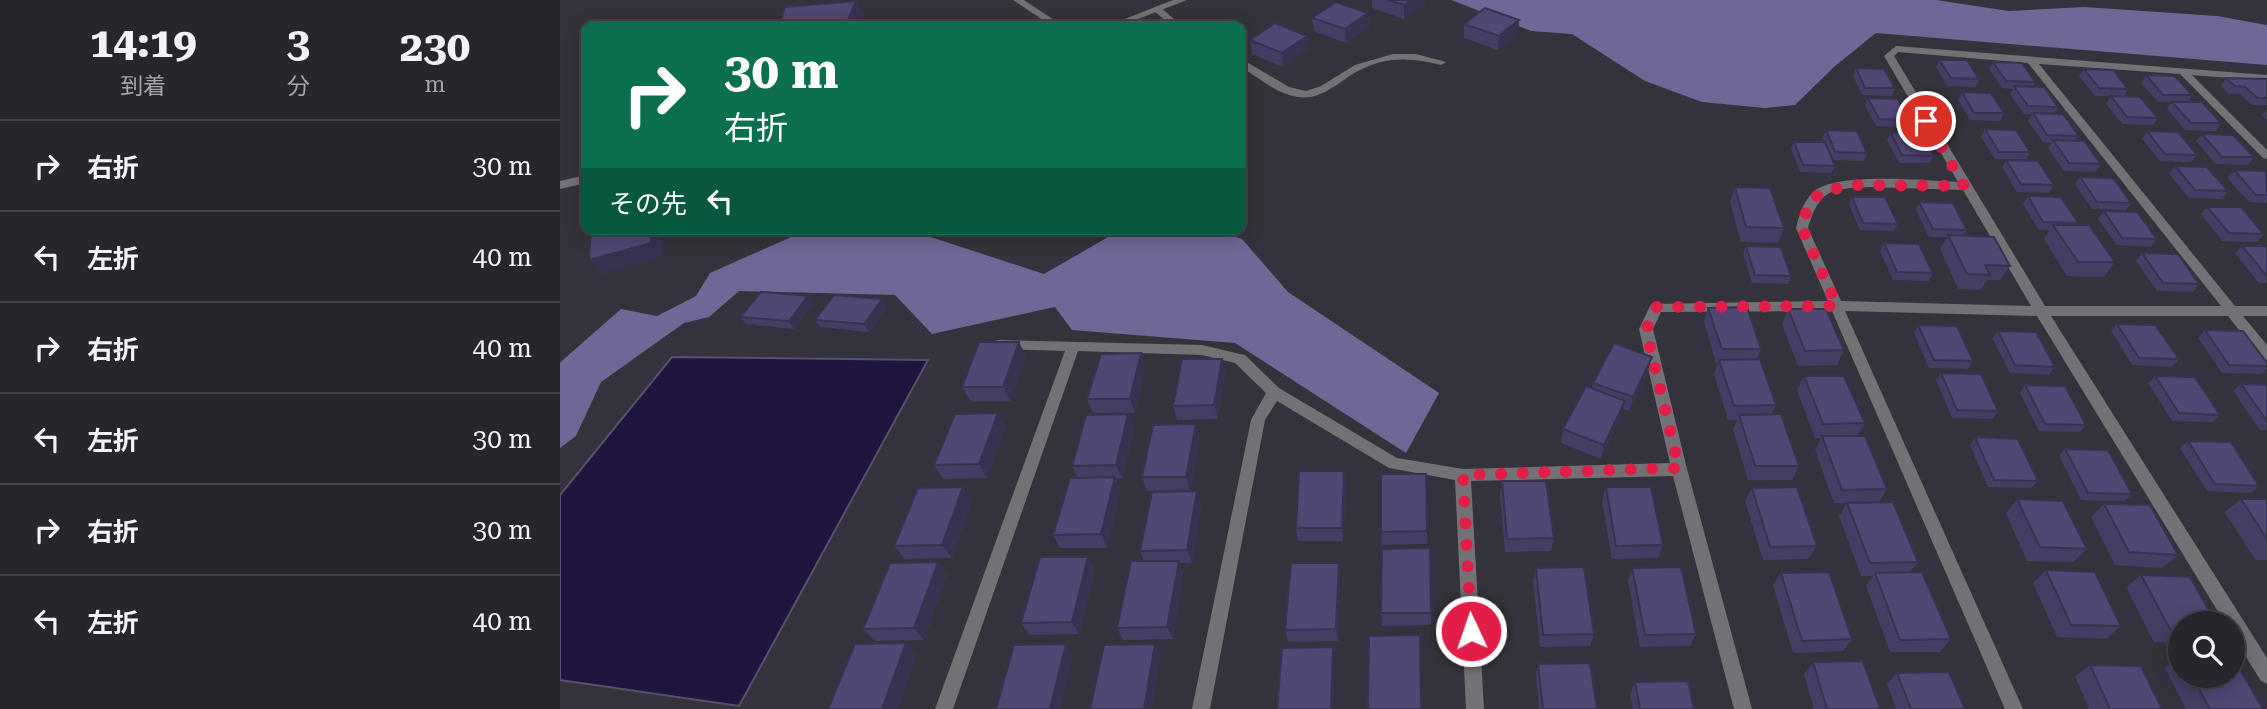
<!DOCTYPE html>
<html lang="ja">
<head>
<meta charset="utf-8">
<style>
	:root { --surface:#27262c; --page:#2f2e34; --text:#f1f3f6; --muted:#a4a5a9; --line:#434348 }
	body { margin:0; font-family:"Roboto Serif","Noto Sans JP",serif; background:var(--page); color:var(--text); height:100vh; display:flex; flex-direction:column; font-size:26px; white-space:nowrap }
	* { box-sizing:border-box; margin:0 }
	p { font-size:23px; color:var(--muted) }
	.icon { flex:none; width:38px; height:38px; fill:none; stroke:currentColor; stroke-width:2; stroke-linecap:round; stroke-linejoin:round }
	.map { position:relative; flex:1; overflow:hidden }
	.side { display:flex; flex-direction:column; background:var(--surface); width:560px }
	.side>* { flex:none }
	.guide { position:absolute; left:21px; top:21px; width:665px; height:214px; border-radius:14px; box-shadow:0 4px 18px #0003,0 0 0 2px var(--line); background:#0b6e4f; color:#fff; overflow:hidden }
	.fabs { position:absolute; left:1608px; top:611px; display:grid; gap:14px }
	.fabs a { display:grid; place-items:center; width:77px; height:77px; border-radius:50%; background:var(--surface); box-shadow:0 4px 18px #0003,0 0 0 2px var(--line); font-size:35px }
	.pin { position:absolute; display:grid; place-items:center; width:60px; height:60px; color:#fff; margin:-30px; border:4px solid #fff; border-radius:50%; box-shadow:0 2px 7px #0007 }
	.me { position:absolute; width:77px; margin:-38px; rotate:357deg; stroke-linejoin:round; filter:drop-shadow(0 0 5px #0008) }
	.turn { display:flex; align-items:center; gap:24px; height:147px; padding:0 28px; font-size:32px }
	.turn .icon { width:91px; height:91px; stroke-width:2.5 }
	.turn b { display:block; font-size:49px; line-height:60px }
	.then { display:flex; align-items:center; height:66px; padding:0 28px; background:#0003; gap:14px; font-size:26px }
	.eta { display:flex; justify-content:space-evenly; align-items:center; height:119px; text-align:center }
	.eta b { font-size:42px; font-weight:700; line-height:49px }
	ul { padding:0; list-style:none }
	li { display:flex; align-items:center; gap:21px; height:91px; padding:0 28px; border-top:2px solid var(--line) }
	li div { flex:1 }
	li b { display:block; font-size:26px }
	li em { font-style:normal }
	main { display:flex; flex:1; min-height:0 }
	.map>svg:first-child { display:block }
	.forest { fill:#706797 }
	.water { fill:#20153e; stroke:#58506e; stroke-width:2 }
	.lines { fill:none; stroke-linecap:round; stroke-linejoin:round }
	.minor { fill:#727276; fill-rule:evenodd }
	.tertiary { fill:#727276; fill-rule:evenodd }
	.wall { fill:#453d64 }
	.shaded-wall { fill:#383251 }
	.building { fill:#504774; stroke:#383251; stroke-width:2 }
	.route { stroke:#e11d48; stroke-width:12; stroke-dasharray:0 21.6 }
</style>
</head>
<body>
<main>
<section class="side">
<div class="eta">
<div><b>14:19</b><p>到着</p></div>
<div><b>3</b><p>分</p></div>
<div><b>230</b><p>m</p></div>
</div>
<ul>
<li><svg class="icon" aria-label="right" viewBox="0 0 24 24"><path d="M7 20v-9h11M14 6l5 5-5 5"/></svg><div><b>右折</b></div><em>30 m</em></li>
<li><svg class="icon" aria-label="left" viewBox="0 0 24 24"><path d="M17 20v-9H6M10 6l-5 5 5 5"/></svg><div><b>左折</b></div><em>40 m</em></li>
<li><svg class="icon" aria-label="right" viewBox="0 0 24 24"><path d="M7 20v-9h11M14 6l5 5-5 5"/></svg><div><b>右折</b></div><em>40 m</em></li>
<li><svg class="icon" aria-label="left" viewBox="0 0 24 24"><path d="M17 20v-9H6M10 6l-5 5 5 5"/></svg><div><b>左折</b></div><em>30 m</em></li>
<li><svg class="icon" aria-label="right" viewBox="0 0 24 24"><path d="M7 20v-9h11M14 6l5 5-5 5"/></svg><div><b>右折</b></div><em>30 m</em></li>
<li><svg class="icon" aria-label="left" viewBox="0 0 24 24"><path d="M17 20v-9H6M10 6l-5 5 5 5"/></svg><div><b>左折</b></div><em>40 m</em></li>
</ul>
</section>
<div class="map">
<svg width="1707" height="709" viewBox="0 0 1707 709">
	<rect width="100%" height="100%" fill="#34333b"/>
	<path class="forest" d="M891,0H1376L1449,11L1524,7L1657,16L1707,25V65L1316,33L1275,66L1235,105L1205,108L1142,102L1085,81L1012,34L971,31Z
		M249,229H346L484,274L562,229H650L682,239L728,292L879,393L846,453L675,343L512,330L495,307L372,334L335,295L179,291L149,317L124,323L41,382L16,436L0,448V363L4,359L61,309L97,316L136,296L150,273Z"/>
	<path class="water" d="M112,357L368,360L179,706L0,680V495Z"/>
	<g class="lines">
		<path class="minor" d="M453,0H464L503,26H492Z
			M597,6L600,7L622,26H612L594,11L592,9Z
			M1336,46L1707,75V81L1632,75L1707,150V159L1703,158L1620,74L1479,64L1675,306H1707V316H1683L1707,345V360L1702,359L1668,316H1491L1707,658V684L1701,681L1673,636V623H1665L1477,316L1285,311L1463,709H1445L1272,311L1101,312L1093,329L1127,469L1192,709H1174L1113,476L911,481L924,709H906L895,480L829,468L717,401L705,420L650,709H632L691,420L706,393L675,363L642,355L518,351L393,709H375L505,351L442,349L437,348L435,344L437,340L642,345L680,354L685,355L719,388L837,458L903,469L1110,463L1079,329L1091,304L1268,301L1236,228C1239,216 1243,203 1252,193C1275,171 1366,181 1398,182L1324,56ZM1338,52L1468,63L1661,306H1485L1334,56ZM1311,187L1403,190L1471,306L1281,301L1248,228C1260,188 1272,189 1311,187Z
			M833,54H856L886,62L881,65C854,58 828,56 802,69C781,79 763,101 738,97C717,94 699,78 681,67V60L685,61L729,87L746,91L761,86L795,65Z"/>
		<path class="tertiary" d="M613,0H627L560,26H547Z
			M26,175V183L0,189V181Z"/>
	</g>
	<path class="wall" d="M812,0H865V4L844,19L812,8Z
		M296,1L303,15L298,26H221L220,23Z
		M808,13L809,27L786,43L754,31L752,18Z
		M959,20L958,33L938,50L904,38V24Z
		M690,40L748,49L723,67L692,54Z
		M1379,60L1419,79L1416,87L1387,86L1376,67Z
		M1433,62L1475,82L1472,87L1498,107L1494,114L1519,136L1515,141L1541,164L1536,172L1504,171L1488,148L1492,143L1483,142L1468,121L1472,114H1464L1450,94L1453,89L1442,88L1429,69Z
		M1296,68L1335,88L1332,96L1302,95L1293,76Z
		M1524,69L1568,89L1564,96H1535L1519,76Z
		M1586,75L1632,95L1628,102L1661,123L1656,131L1625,130L1607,109L1612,102H1598L1581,83Z
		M1666,78L1707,79V105H1692L1680,94H1669L1661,86Z
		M1402,92L1444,113L1440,121L1410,120L1398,100Z
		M1551,96L1598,118L1593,125L1562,124L1546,104Z
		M1308,98L1349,120L1346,127L1316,126L1305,106Z
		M1707,109V120L1702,115Z
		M1425,129L1470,152L1466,160L1435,159L1421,137Z
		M1266,130L1307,153L1304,161L1272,160L1263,137Z
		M1587,131L1637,155L1631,162L1600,161L1582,139Z
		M1331,133L1374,156L1370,163H1339L1327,140Z
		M1642,134L1694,157L1688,165L1656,164L1636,141Z
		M1234,142L1275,166L1271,173L1240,172L1231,149Z
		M1446,160L1494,185L1489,193L1457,192L1442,168Z
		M1615,166L1668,191L1662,199L1629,198L1609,174Z
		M1674,170L1707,172V203L1689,202L1667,178Z
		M1520,177L1571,203L1566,210L1532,209L1515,184Z
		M1175,187L1224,228L1218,243L1181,242L1170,202Z
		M1468,196L1518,223L1516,225L1555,262L1544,277L1507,276L1484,239L1489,230H1479L1463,204Z
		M1292,197L1338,224L1334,231L1300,230L1289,204Z
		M1359,202L1407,230L1404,235L1450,266L1440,280H1427L1421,290L1398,289L1380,249L1387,237H1369L1356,210Z
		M1647,207L1704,234L1697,242L1662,241L1641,214Z
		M1544,211L1597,239L1591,247L1557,245L1538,219Z
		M1324,243L1373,273L1369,281L1333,280L1320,251Z
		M1186,246L1231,276L1228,284L1192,283L1183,253Z
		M1682,246H1707V283H1699L1675,253Z
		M1582,253L1639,284L1633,292L1597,291L1576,261Z
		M254,303L234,329L186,324L180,317Z
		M327,307L309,332L260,327L255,320Z
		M1148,308L1201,349L1197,359L1216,405L1211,415L1239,466L1232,480H1188L1173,429L1177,420H1168L1154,374L1158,363H1156L1144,322Z
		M1228,309L1284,350L1277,365L1238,366L1222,324Z
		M1557,324L1619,359L1612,367L1572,365L1551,331Z
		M1358,325L1413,361L1408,369L1369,368L1354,333Z
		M1645,330L1707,363V369L1702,374L1662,373L1638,338Z
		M1438,331L1495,367L1489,375L1450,373L1432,338Z
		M581,353L585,368L575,413H533L527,399Z
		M466,356L450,401H410L402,387Z
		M662,359L665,373L658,419L617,420L613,406Z
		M1088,371L1069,411L1063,409L1062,415L1041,459L1001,443L1003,429L1032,388L1033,383Z
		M1381,373L1438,411L1433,419L1392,418L1376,380Z
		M1244,376L1305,423L1297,436L1327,489L1319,502L1358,562L1350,572L1391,639L1380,652H1330L1306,586L1313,576H1301L1279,516L1287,503H1274L1255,450L1261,438H1255L1237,390Z
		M1595,376L1660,415L1653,422L1612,421L1588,383Z
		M1681,384L1707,385V430H1700L1673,391Z
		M1465,385L1526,425L1520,432L1479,431L1460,393Z
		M438,413L445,427L427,478L383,479L374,465Z
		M568,414L574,428L562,479H556L560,491L547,548H500L493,535L517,478L512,466Z
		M636,424L640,438L630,490L587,491L582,477Z
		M1415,437L1478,481L1471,488L1428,487L1410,445Z
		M1628,441L1699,486L1691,493L1647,491L1620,448Z
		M1505,449L1572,494L1565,501L1521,500L1499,456Z
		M784,471L786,484L783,541H738L736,528Z
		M942,481L994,538L991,551L945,552L940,495Z
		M403,487L412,501L392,558L345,559L334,546Z
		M1046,487L1103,545L1098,558L1052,559L1042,501Z
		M1192,488L1257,546L1248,559L1203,560L1185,501Z
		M1457,499L1527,549L1513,562L1467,561L1446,513Z
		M1681,499H1707V560H1695L1665,512Z
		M1544,504L1618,555L1602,568L1555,565L1531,517Z
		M641,505L632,563H619L623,574L613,639L563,640L557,628L584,561L580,551Z
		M867,531V544L822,545L821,532Z
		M528,557L535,570L519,634L470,635L461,623Z
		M976,568L1034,634L1030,646L980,647L973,580Z
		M1072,568L1136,634L1130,646L1080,647L1068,581Z
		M1486,570L1561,626L1546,639L1497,637L1473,583Z
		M1221,573L1292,639L1283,651L1233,653L1213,585Z
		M387,575L364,640L315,641L303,629Z
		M1581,575L1620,623V642H1594L1566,587Z
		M780,576L778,641L728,642L725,630Z
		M821,613H871V625L822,626Z
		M1620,658V676H1673L1703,709H1626L1605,668Z
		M1253,662L1320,709H1254L1244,674Z
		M978,664L1037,709H979L976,675Z
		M1530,665L1602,709H1529L1515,676Z
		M1337,673L1405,709H1336L1327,684Z
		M1075,682L1134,709H1073L1070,694Z"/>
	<path class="shaded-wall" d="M852,0H865V4L844,19V5Z
		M296,1L303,15L298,26H291L288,20Z
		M808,13L809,27L786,43L785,29Z
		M959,20L958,33L938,50L939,36Z
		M747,36L748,49L723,67L722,53Z
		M91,229H102V257L42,274L29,260Z
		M248,296L254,303L234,329L229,321Z
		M322,299L327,307L309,332L304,324Z
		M459,342L466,356L450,401L443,387Z
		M581,353L585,368L575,413L570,399Z
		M1092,357L1088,371L1069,411L1073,397Z
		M662,359L665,373L658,419L654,405Z
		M1065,401L1062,415L1041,459L1044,445Z
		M438,413L445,427L427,478L419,464Z
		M568,414L574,428L562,479L556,465Z
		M636,424L640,438L630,490L626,477Z
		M784,471L786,484L783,541L782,528Z
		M555,477L560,491L547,548L541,534Z
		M403,487L412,501L392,558L382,545Z
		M637,491L641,505L632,563L627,550Z
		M528,557L535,570L519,634L512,622Z
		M619,561L623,574L613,639L607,627Z
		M378,562L387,575L364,640L354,628Z
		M779,563L780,576L778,641L776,629Z
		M346,643L357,655L338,709H322Z
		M506,644L513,656L501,709H490Z
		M595,644L601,656L592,709H584Z
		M773,647L775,659L773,709H771Z"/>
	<path class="building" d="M828,0H852L844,5Z
		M296,1L288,20L220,23L225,7Z
		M776,2L808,13L785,29L752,18Z
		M925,8L959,20L939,36L904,24Z
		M715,23L747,36L722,53L690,40Z
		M1379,60H1407L1419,79L1391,78Z
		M1433,62L1462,63L1475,82L1446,81Z
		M1296,68L1324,69L1335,88H1305Z
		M1524,69L1553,70L1568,89L1539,88Z
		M1586,75L1615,76L1632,95H1603Z
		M1666,78L1707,79V98H1697L1685,87L1675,86Z
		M1454,86L1484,87L1498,107L1468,106Z
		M1402,92L1431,93L1444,113H1414Z
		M1551,96L1580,97L1598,118L1567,117Z
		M1308,98L1338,99L1349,120L1319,119Z
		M1612,102H1642L1661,123H1631Z
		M1473,113L1503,114L1519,136L1487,135Z
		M1425,129L1456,130L1470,152H1439Z
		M1266,130L1297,131L1307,153L1275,152Z
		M1587,131L1618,132L1637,155L1605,154Z
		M1331,133H1362L1374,156L1342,155Z
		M1642,134L1673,135L1694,157H1662Z
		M1493,140L1524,141L1541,164L1509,163Z
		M1234,142H1265L1275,166L1243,165Z
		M1446,160L1478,161L1494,185L1461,184Z
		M1615,166L1647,167L1668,191L1635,190Z
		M1674,170L1706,171L1707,195H1696Z
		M1520,177L1553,178L1571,203L1537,202Z
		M1175,187L1210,188L1224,228L1186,227Z
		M1468,196L1501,197L1518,223L1483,222Z
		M1292,197H1325L1338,224L1303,223Z
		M1359,202L1393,203L1407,230L1373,229Z
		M1647,207H1681L1704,234L1669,233Z
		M1544,211L1577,212L1597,239L1562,238Z
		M1493,225H1529L1555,262H1518Z
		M31,229H91V243L29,260Z
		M1388,235L1434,237L1450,266L1425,265L1430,275L1407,274Z
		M1324,243L1359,244L1373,273L1337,272Z
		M1186,246L1221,247L1231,276L1195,275Z
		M1682,246H1707V275H1706Z
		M1582,253L1618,254L1639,284L1603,283Z
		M201,292L248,296L229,321L180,317Z
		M274,295L322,299L304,324L255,320Z
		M1187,307L1201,349H1162L1148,308Z
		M1228,309H1266L1284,350L1245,351Z
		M1557,324L1595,325L1619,359L1579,358Z
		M1358,325L1397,326L1413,361L1374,360Z
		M1645,330L1683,331L1707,363V366L1669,365Z
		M1438,331L1476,332L1495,367L1455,365Z
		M419,342H459L443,387H402Z
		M1054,343L1092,357L1073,397L1033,383Z
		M581,353L570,399H527L541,354Z
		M622,359H662L654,405L613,406Z
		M1200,359L1216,405L1174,406L1159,360Z
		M1381,373L1421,374L1438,411L1397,410Z
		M1244,376H1284L1305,423L1263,424Z
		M1595,376L1635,377L1660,415L1619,413Z
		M1681,384L1707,385V421Z
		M1465,385L1505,386L1526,425L1485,424Z
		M1026,386L1065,401L1044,445L1003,429Z
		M438,413L419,464L374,465L395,414Z
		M568,414L556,465L512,466L526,415Z
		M1221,414L1239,466H1195L1179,415Z
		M636,424L626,477H582L593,425Z
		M1262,436H1305L1327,489L1282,490Z
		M1415,437L1458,439L1478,481L1434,480Z
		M1628,441L1671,442L1699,486L1655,484Z
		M1505,449L1548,450L1572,494L1528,493Z
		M739,471H784L782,528H736Z
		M821,474H866L867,531L821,532Z
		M555,477L541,534L493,535L510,478Z
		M942,481H986L994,538L947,539Z
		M403,487L382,545L334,546L358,488Z
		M1046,487H1091L1103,545L1056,546Z
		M1237,487L1257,546L1210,547L1192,488Z
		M637,491L627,550L580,551L592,492Z
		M1457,499L1503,501L1527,549L1480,547Z
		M1681,499H1707V539Z
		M1333,502L1358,562L1310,563L1287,503Z
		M1544,504L1590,505L1618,555L1569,552Z
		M870,548L871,613H821L822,549Z
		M480,557H528L512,622L461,623Z
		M571,561H619L607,627L557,628Z
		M378,562L354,628L303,629L330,563Z
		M731,563H779L776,629L725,630Z
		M1024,567L1034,634L983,635L976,568Z
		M1121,567L1136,634L1085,635L1072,568Z
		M1486,570L1535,572L1561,626L1511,625Z
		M1269,572L1292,639L1242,641L1221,573Z
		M1362,572L1391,639L1340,640L1315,573Z
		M1581,575L1630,577L1656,623H1620V630L1610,629Z
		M860,635L861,709H808L809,636Z
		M346,643L322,709H268L295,644Z
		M506,644L490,709H436L454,645Z
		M595,644L584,709H530L544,645Z
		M773,647L771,709H717L722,648Z
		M1673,659H1674L1703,709H1650L1632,676H1673Z
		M1303,661L1320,709H1267L1253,662Z
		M1030,663L1037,709H983L978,664Z
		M1530,665L1581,666L1602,709H1550Z
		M1389,672L1405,709H1351L1337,673Z
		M1128,681L1134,709H1080L1075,682Z"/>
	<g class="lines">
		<path class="route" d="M911,631L903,475L1119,468L1086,330L1096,307L1277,306L1242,228L1248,205L1262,191L1296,185L1404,186L1366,121"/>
	</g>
</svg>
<div class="fabs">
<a><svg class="icon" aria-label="search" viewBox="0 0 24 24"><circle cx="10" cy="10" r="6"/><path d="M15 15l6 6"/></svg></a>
</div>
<div class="pin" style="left:1366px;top:121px;background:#d93025"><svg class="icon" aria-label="arrive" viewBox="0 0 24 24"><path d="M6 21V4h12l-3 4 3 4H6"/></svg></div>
<svg class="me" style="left:911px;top:631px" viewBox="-20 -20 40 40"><circle r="17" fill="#e11d48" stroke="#fff" stroke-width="3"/><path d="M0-11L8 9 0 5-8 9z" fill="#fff"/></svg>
<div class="guide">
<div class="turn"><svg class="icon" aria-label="right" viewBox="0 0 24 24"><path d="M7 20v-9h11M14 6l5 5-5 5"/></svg><div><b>30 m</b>右折</div></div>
<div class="then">その先<svg class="icon" aria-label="left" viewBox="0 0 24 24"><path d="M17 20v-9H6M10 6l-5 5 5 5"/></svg></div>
</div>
</div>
</main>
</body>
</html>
